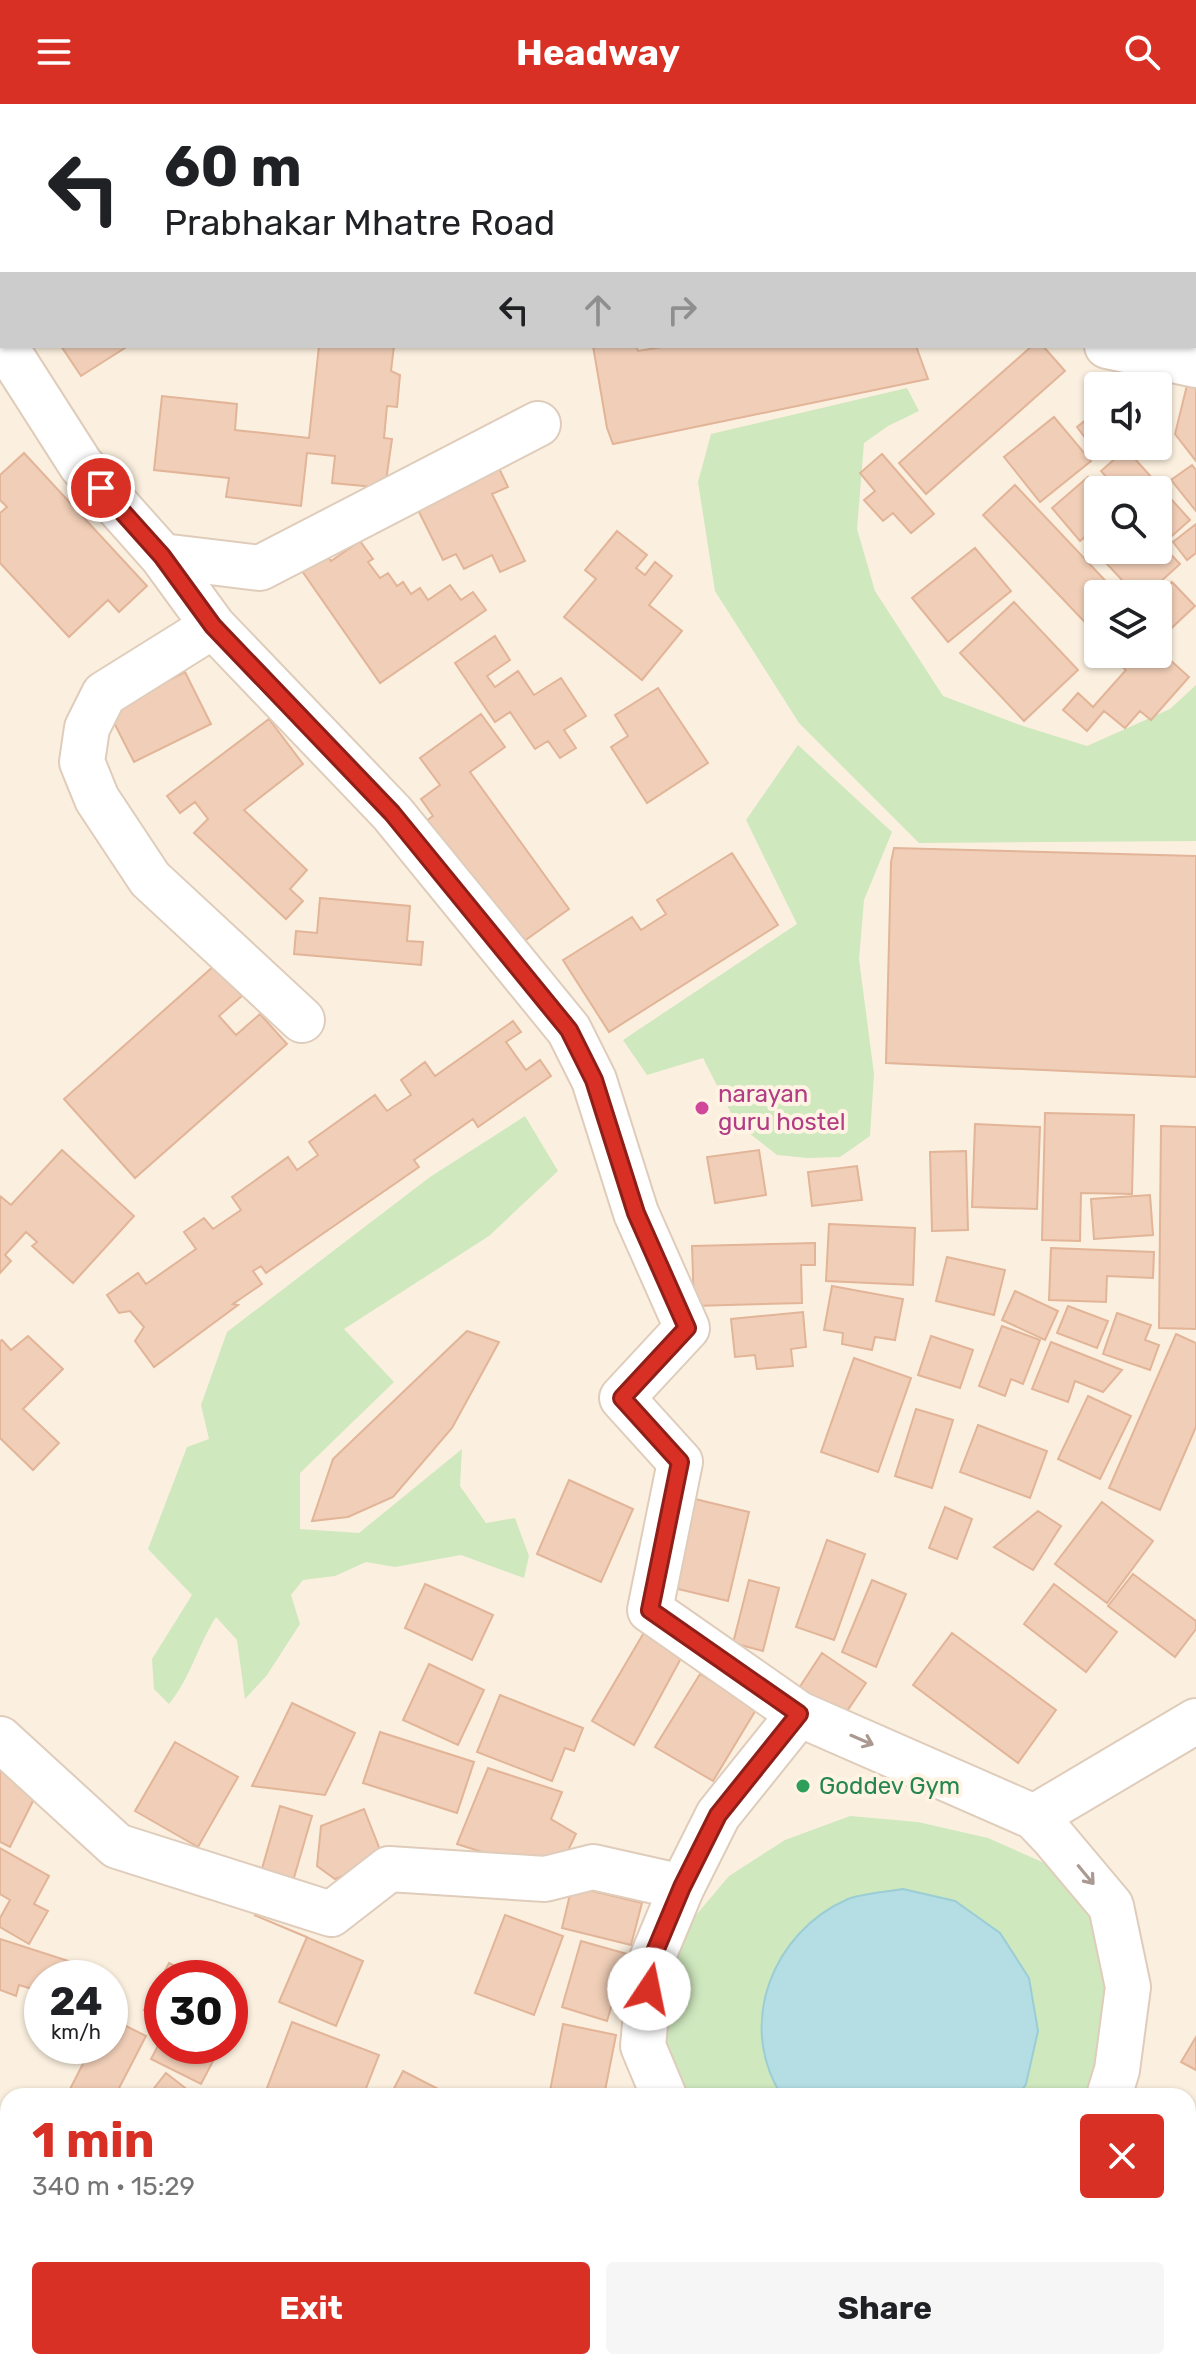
<!DOCTYPE html>
<html lang="en">
<head>
<meta charset="utf-8">
<style>
	:root { --surface:#fff; --page:#f6f6f6; --text:#202124; --muted:#757577; --accent:#d93025 }
	body { margin:0; font-family:Rubik,sans-serif; background:var(--page); color:var(--text); height:100vh; display:flex; flex-direction:column; font-size:30px; white-space:nowrap }
	* { box-sizing:border-box; margin:0 }
	p { font-size:26px; color:var(--muted) }
	.icon { flex:none; width:44px; height:44px; fill:none; stroke:currentColor; stroke-width:2; stroke-linecap:round; stroke-linejoin:round }
	.map { position:relative; flex:1; overflow:hidden }
	.drawer { position:absolute; left:0px; top:1984px; width:1196px; height:282px; display:flex; flex-direction:column; background:var(--surface); border-radius:24px 24px 0 0; box-shadow:0 2px 6px #0004 }
	.drawer>* { flex:none }
	.banner { position:absolute; left:0px; top:0px; width:1196px; height:244px; box-shadow:0 2px 6px #0004; background:#fff; color:var(--text); overflow:hidden }
	.tools { position:absolute; left:1084px; top:268px; display:grid; gap:16px }
	.tools a { display:grid; place-items:center; width:88px; height:88px; border-radius:8px; background:var(--surface); box-shadow:0 2px 6px #0004; font-size:40px }
	.speed { position:absolute; left:24px; top:1856px; display:flex; gap:16px; font-size:40px; font-weight:700; text-align:center }
	.speed>* { display:grid; place-content:center; width:104px; height:104px; border-radius:50%; background:var(--surface); box-shadow:0 2px 6px #0004; line-height:1 }
	.speed small { font-size:20px; font-weight:400 }
	.speed .limit { border:12px solid #d22; background:#fff; color:#111 }
	.pin { position:absolute; display:grid; place-items:center; width:68px; height:68px; color:#fff; margin:-34px; border:4px solid #fff; border-radius:50%; box-shadow:0 2px 8px #0007 }
	.me { position:absolute; width:88px; margin:-44px; rotate:11deg; stroke-linejoin:round; filter:drop-shadow(0 0 6px #0008) }
	.turn { display:flex; align-items:center; gap:28px; height:168px; padding:0 32px; font-size:36px }
	.turn .icon { width:104px; height:104px; stroke-width:2.5 }
	.turn b { display:block; font-size:56px; line-height:68px }
	.lanes { display:flex; align-items:center; height:76px; padding:0 32px; background:#0003; justify-content:center; gap:40px; direction:ltr }
	.lanes .off { opacity:.35 }
	.round { display:grid; place-items:center; flex:none; width:84px; height:84px; border-radius:8px; background:var(--page) }
	.summary { display:flex; align-items:center; justify-content:space-between; height:136px; padding:0 32px }
	h1 { font-size:48px; font-weight:700; line-height:60px; color:var(--accent) }
	.button { display:flex; gap:16px; margin-top:auto; padding:16px 32px }
	.button a { flex:1; height:92px; border-radius:8px; background:var(--accent); color:#fff; font-size:32px; font-weight:700; line-height:92px; text-align:center }
	.button a+a { background:var(--page); color:var(--text) }
	header { display:flex; justify-content:space-between; align-items:center; height:104px; padding:0 32px; background:var(--accent); color:#fff; font-size:36px; font-weight:700 }
	.map>svg:first-child { display:block }
	.green { fill:#cfe8be }
	.water { fill:#b4dde4; stroke:#9bcdd5; stroke-width:2 }
	.building { fill:#f0ceb7; stroke:#e2b498; stroke-width:2 }
	.lines { fill:none; stroke-linecap:round; stroke-linejoin:round }
	.minor-casing { stroke:#dfccbb; stroke-width:48 }
	.minor { stroke:#fff; stroke-width:44 }
	.oneway { stroke:#aa9a91 }
	.route-casing { stroke:#8d1f18; stroke-width:20 }
	.route { stroke:#d93025; stroke-width:14 }
	.hotel-dot { fill:#d1479c; stroke:#fff4e4; stroke-width:3 }
	.leisure-dot { fill:#2e9e5b; stroke:#fff4e4; stroke-width:3 }
	.labels { text-anchor:middle; stroke-width:8; stroke-linejoin:round; paint-order:stroke }
	.hotel-label { font-size:24px; fill:#b23c85; stroke:#fff4e4; text-anchor:start }
	.leisure-label { font-size:24px; fill:#27864d; stroke:#fff4e4; text-anchor:start }
</style>
</head>
<body>
<header><svg class="icon" aria-label="menu" viewBox="0 0 24 24"><path d="M4 6h16M4 12h16M4 18h16"/></svg>Headway<svg class="icon" aria-label="search" viewBox="0 0 24 24"><circle cx="10" cy="10" r="6"/><path d="M15 15l6 6"/></svg></header>
<div class="map">
<svg width="1196" height="2265" viewBox="0 0 1196 2265">
	<rect width="100%" height="100%" fill="#fbf0df"/>
	<path class="green" d="M1065,0H1196V158L1194,2H1064Z
		M907,284L919,307L888,322L864,339L857,425L875,487L943,592L1023,622L1087,642L1170,605L1196,581V737L919,739L799,619L715,487L698,378L711,330Z
		M798,641L892,728L864,796L859,855L874,970L870,1032L840,1053L808,1054L777,1051L736,1019L703,954L647,971L623,936L797,820L746,716Z
		M525,1012L558,1067L489,1132L344,1225L394,1278L300,1369V1425L359,1429L462,1345L460,1382L486,1419L515,1414L529,1452L524,1474L461,1451L395,1463L366,1458L335,1472L303,1476L291,1491L300,1520L267,1571L245,1595L237,1536L216,1513C198,1541 190,1575 169,1600L154,1585L152,1555L192,1491L148,1445L187,1343L209,1335L201,1301L227,1228L430,1073Z
		M850,1712L918,1718L988,1734L1058,1765L1099,1829L1117,1905L1102,1992H676L669,1978L661,1907L675,1836L729,1772L785,1736Z
		M8,2164V2258H81L78,2265H0V2170Z"/>
	<path class="water" d="M903,1785L955,1797L1000,1829L1029,1874L1038,1927L1026,1980L1018,1992H782C736,1921 772,1828 848,1795C864,1789 886,1788 903,1785Z"/>
	<path class="building" d="M1,0L2,3V78H0Z
		M63,0H174L175,2H64Z
		M228,0H296L298,2H226Z
		M808,0H887L808,2Z
		M921,0H1039L921,2Z
		M1194,153L1196,154V241L1194,240Z
		M61,242H128L81,272Z
		M319,242H394L391,267L400,271L397,303L387,302L384,334L392,335L385,384L332,379L335,352L307,349L301,402L226,393L229,374L154,366L162,292L237,300L235,326L309,334Z
		M593,242H636L638,247L668,242H916L928,275L613,340L607,324Z
		M1032,242H1043L1065,267L926,390L899,359Z
		M1191,265L1196,266V357L1175,330Z
		M1098,306V338L1092,343L1077,323Z
		M1054,313L1091,357L1040,398L1004,353Z
		M1126,345L1190,416L1165,438L1158,430V386H1118L1101,367Z
		M24,349L147,482L119,508L108,496L69,533L0,459V409L7,403L0,396V371Z
		M882,350L934,410L911,429L893,409L883,417L864,396L875,387L860,369Z
		M496,358L508,383L492,390L525,457L500,468L492,451L464,465L456,450L443,456L414,398Z
		M1192,361L1196,366V407L1171,376Z
		M1088,373L1099,386L1098,422L1080,437L1052,404Z
		M1015,381L1118,490H1098V532L983,411Z
		M1196,420V449L1187,456L1173,438Z
		M617,427L647,451L636,464L645,471L655,458L672,472L649,501L682,527L642,576L564,513L596,475L585,466Z
		M360,437L373,455L368,458L380,474L388,469L397,482L403,478L411,490L420,484L428,496L450,481L461,496L473,488L486,506L380,579L293,454L318,438L331,457Z
		M1158,437L1180,460L1147,490H1135L1093,445L1098,441V446H1158Z
		M975,444L1011,487L948,538L912,494Z
		M1172,478L1195,502L1162,533L1158,529V491Z
		M1014,498L1078,566L1024,617L960,549Z
		M495,532L510,556L487,572L495,583L518,567L534,591L561,574L586,612L564,626L576,644L560,654L548,637L535,645L510,608L495,618L455,559Z
		M1158,545L1189,573L1151,616L1140,607L1125,624L1104,607L1087,627L1063,606L1078,589L1093,603L1126,566L1116,558L1124,550H1158Z
		M185,568L211,620L134,658L108,607Z
		M658,584L708,659L647,699L611,643L628,632L615,611Z
		M481,610L505,643L470,668L569,805L516,843L419,722L433,712L421,695L440,681L420,654Z
		M269,615L303,660L244,706L307,766L290,785L303,797L286,815L194,729L208,715L195,698L180,709L167,692Z
		M894,744L1196,752V973L886,959L891,758Z
		M732,749L778,821L609,928L563,856L632,813L641,826L666,810L657,796Z
		M320,794L410,802L407,837L423,838L421,861L294,850L296,827L317,829Z
		M215,861L242,892L219,912L236,931L260,910L287,940L135,1074L64,995Z
		M513,917L521,928L506,938L526,966L540,956L551,972L478,1023L473,1015L414,1056L419,1063L266,1169L261,1162L253,1167L262,1180L233,1200L238,1201L154,1263L135,1237L144,1223L130,1207L119,1209L107,1191L138,1169L146,1180L196,1145L184,1128L204,1114L213,1125L241,1106L232,1093L288,1053L297,1066L318,1051L309,1038L375,991L387,1007L411,991L401,976L425,958L435,972Z
		M1045,1009L1134,1011L1132,1090L1081,1089L1080,1137L1042,1136Z
		M975,1020L1040,1023L1037,1105L972,1103Z
		M1161,1022L1196,1023V1225L1159,1224Z
		M62,1046L134,1112L73,1179L32,1142L37,1138L26,1128L5,1151L11,1157L0,1169V1092L11,1101Z
		M759,1046L766,1091L715,1099L707,1053Z
		M966,1047L968,1126L932,1127L930,1048Z
		M857,1062L862,1096L812,1102L808,1068Z
		M1150,1091L1153,1131L1094,1135L1091,1095Z
		M829,1120L915,1124L913,1181L826,1177Z
		M815,1139V1161H801L802,1199L694,1202L692,1142Z
		M1051,1144L1154,1148L1153,1174L1107,1172L1106,1198L1049,1196Z
		M947,1153L1005,1166L994,1211L936,1197Z
		M832,1182L903,1195L895,1236L875,1233L872,1246L842,1240L843,1229L824,1226Z
		M1015,1187L1058,1207L1045,1236L1002,1216Z
		M1068,1202L1108,1217L1097,1244L1057,1229Z
		M803,1208L806,1243L791,1245L793,1262L757,1265L755,1251L735,1253L731,1215Z
		M1117,1209L1151,1221L1145,1236L1159,1241L1150,1266L1103,1250Z
		M1002,1222L1040,1236L1023,1280L1011,1275L1005,1292L979,1282Z
		M467,1227L499,1238L452,1324L393,1393L348,1413L312,1417L333,1355Z
		M1176,1230L1196,1239V1323L1160,1406L1109,1384Z
		M28,1232L63,1265L23,1305L59,1339L33,1366L0,1334V1237L2,1236L11,1246Z
		M931,1232L973,1246L960,1284L918,1271Z
		M1051,1238L1122,1266L1103,1288L1075,1277L1068,1298L1032,1285Z
		M854,1254L911,1274L878,1368L821,1348Z
		M1088,1292L1131,1312L1100,1375L1058,1355Z
		M916,1305L953,1316L932,1384L895,1372Z
		M978,1321L1047,1347L1030,1394L960,1368Z
		M569,1376L633,1405L601,1478L537,1450Z
		M695,1395L749,1408L728,1497L674,1484Z
		M1102,1398L1153,1437L1107,1499L1055,1460Z
		M945,1403L972,1415L957,1455L929,1444Z
		M1038,1407L1061,1422L1033,1466L994,1443Z
		M827,1436L865,1450L834,1536L796,1523Z
		M1133,1470L1196,1517V1525L1175,1553L1108,1502Z
		M749,1476L779,1484L763,1547L733,1539Z
		M872,1476L906,1490L876,1563L842,1548Z
		M425,1480L493,1511L472,1556L405,1524Z
		M1054,1480L1117,1528L1086,1568L1024,1520Z
		M646,1525L685,1547L634,1641L592,1617Z
		M952,1529L1056,1606L1018,1659L913,1581Z
		M822,1549L866,1579L841,1616L797,1587Z
		M429,1560L484,1586L458,1641L403,1616Z
		M700,1570L757,1604L713,1677L655,1643Z
		M500,1591L583,1624L574,1647L565,1644L552,1677L477,1648Z
		M292,1599L355,1629L325,1691L252,1682Z
		M380,1628L474,1658L457,1709L363,1679Z
		M175,1638L238,1673L198,1743L135,1707Z
		M0,1663L43,1677L10,1743L0,1738Z
		M488,1664L562,1688L551,1715L576,1730L562,1759L498,1753L457,1740Z
		M280,1702L312,1712L293,1777L261,1768Z
		M364,1705L384,1756L335,1775L317,1762L321,1722Z
		M0,1744L49,1772L34,1800L48,1807L29,1840L0,1823V1814L10,1796L0,1790Z
		M572,1782L642,1799L631,1841L562,1824Z
		M254,1811L363,1857L336,1922L279,1898L307,1833Z
		M505,1811L563,1832L534,1911L475,1889Z
		M0,1835L90,1864L87,1874H42V1888L19,1881L16,1892L0,1886Z
		M581,1837L627,1850L607,1917L562,1903Z
		M169,1859L198,1874H162V1915L144,1906Z
		M230,1891L244,1898L230,1925Z
		M110,1914L146,1932L115,1992L67,1991L92,1942H110Z
		M292,1918L379,1951L363,1992H264Z
		M563,1920L616,1931L604,1992H549Z
		M1196,1933V1966L1181,1958Z
		M162,1934V1942H221L201,1980L151,1955Z
		M403,1967L444,1988L442,1992H390Z
		M166,1969L193,1990L191,1992H148Z
		M1188,2086L1196,2092V2154L1188,2163Z
		M1196,2212V2265H1126L1135,2258H1188V2218Z
		M212,2258H283L277,2265H207Z
		M510,2258H645L641,2265H506Z
		M654,2258H700L698,2265H652Z
		M715,2258H789L787,2265H713Z
		M812,2258H841L869,2265H810Z"/>
	<g class="lines">
		<g class="minor-casing">
			<path id="minor" d="M896,2V0
				M5,242L81,361L162,452L213,522L392,709L569,926L594,976L636,1109L687,1224L622,1294L680,1358L650,1506L799,1610
				M1107,242L1196,261
				M162,452L260,464L538,320
				M213,522L104,590L87,624L82,658L97,695L150,775L302,916
				M0,1635L117,1742L331,1810L389,1765L545,1775L593,1763L682,1783
				M1034,1713L1196,1617
				M664,1992L643,1942L651,1857L682,1783L718,1711L799,1610L1034,1713L1053,1733L1111,1802L1128,1883L1117,1966L1109,1992
				M1082,2258L1084,2265
				M461,2265L467,2258
				M874,2265L875,2258"/>
		</g>
		<use href="#minor" class="minor"/>
	</g>
	<defs><path id="oneway-shaft" d="M-6 0H5M1.5-3L5.5 0L1.5 3" fill="none" stroke-width="1.6" stroke-linecap="round" stroke-linejoin="round" transform="scale(2)"/></defs>
	<g class="oneway">
		<use href="#oneway-shaft" transform="translate(862 1636) rotate(23)"/>
		<use href="#oneway-shaft" transform="translate(1086 1771) rotate(50)"/>
	</g>
	<g class="lines">
		<g class="route-casing">
			<path id="route" d="M101,384L162,452L213,522L392,709L569,926L594,976L636,1109L687,1224L622,1294L680,1358L650,1506L799,1610L718,1711L682,1783L651,1857L649,1885"/>
		</g>
		<use href="#route" class="route"/>
	</g>
	<circle class="hotel-dot" cx="702" cy="1004" r="8"/>
	<circle class="leisure-dot" cx="803" cy="1682" r="8"/>
	<g class="labels">
		<g class="hotel-label">
			<text x="718" y="998">narayan<tspan x="718" dy="28">guru hostel</tspan></text>
		</g>
		<g class="leisure-label">
			<text x="819" y="1690">Goddev Gym</text>
		</g>
	</g>
</svg>
<div class="tools">
<a><svg class="icon" aria-label="sound" viewBox="0 0 24 24"><path d="M4 9h4l5-4v14l-5-4H4zM17 9q2 3 0 6"/></svg></a>
<a><svg class="icon" aria-label="search" viewBox="0 0 24 24"><circle cx="10" cy="10" r="6"/><path d="M15 15l6 6"/></svg></a>
<a><svg class="icon" aria-label="layers" viewBox="0 0 24 24"><path d="M12 4l9 5-9 5-9-5zM3 14l9 5 9-5"/></svg></a>
</div>
<div class="speed"><div>24<small>km/h</small></div><div class="limit">30</div></div>
<div class="pin" style="left:101px;top:384px;background:#d93025"><svg class="icon" aria-label="arrive" viewBox="0 0 24 24"><path d="M6 21V4h12l-3 4 3 4H6"/></svg></div>
<svg class="me" style="left:649px;top:1885px" viewBox="-20 -20 40 40"><circle r="19" fill="#fff"/><path d="M0-13L10 11 0 6-10 11z" fill="#d93025"/></svg>
<div class="banner">
<div class="turn"><svg class="icon" aria-label="left" viewBox="0 0 24 24"><path d="M17 20v-9H6M10 6l-5 5 5 5"/></svg><div><b>60 m</b>Prabhakar Mhatre Road</div></div>
<div class="lanes"><svg class="icon" aria-label="left" viewBox="0 0 24 24"><path d="M17 20v-9H6M10 6l-5 5 5 5"/></svg><svg class="icon off" aria-label="ahead" viewBox="0 0 24 24"><path d="M12 20V5M6 11l6-6 6 6"/></svg><svg class="icon off" aria-label="right" viewBox="0 0 24 24"><path d="M7 20v-9h11M14 6l5 5-5 5"/></svg></div>
</div>
<section class="drawer">
<div class="summary"><div><h1>1 min</h1><p>340 m · 15:29</p></div><a class="round" style="background:#d93025;color:#fff"><svg class="icon" aria-label="close" viewBox="0 0 24 24"><path d="M6 6l12 12M18 6L6 18"/></svg></a></div>
<div class="button"><a>Exit</a><a>Share</a></div>
</section>
</div>
</body>
</html>
